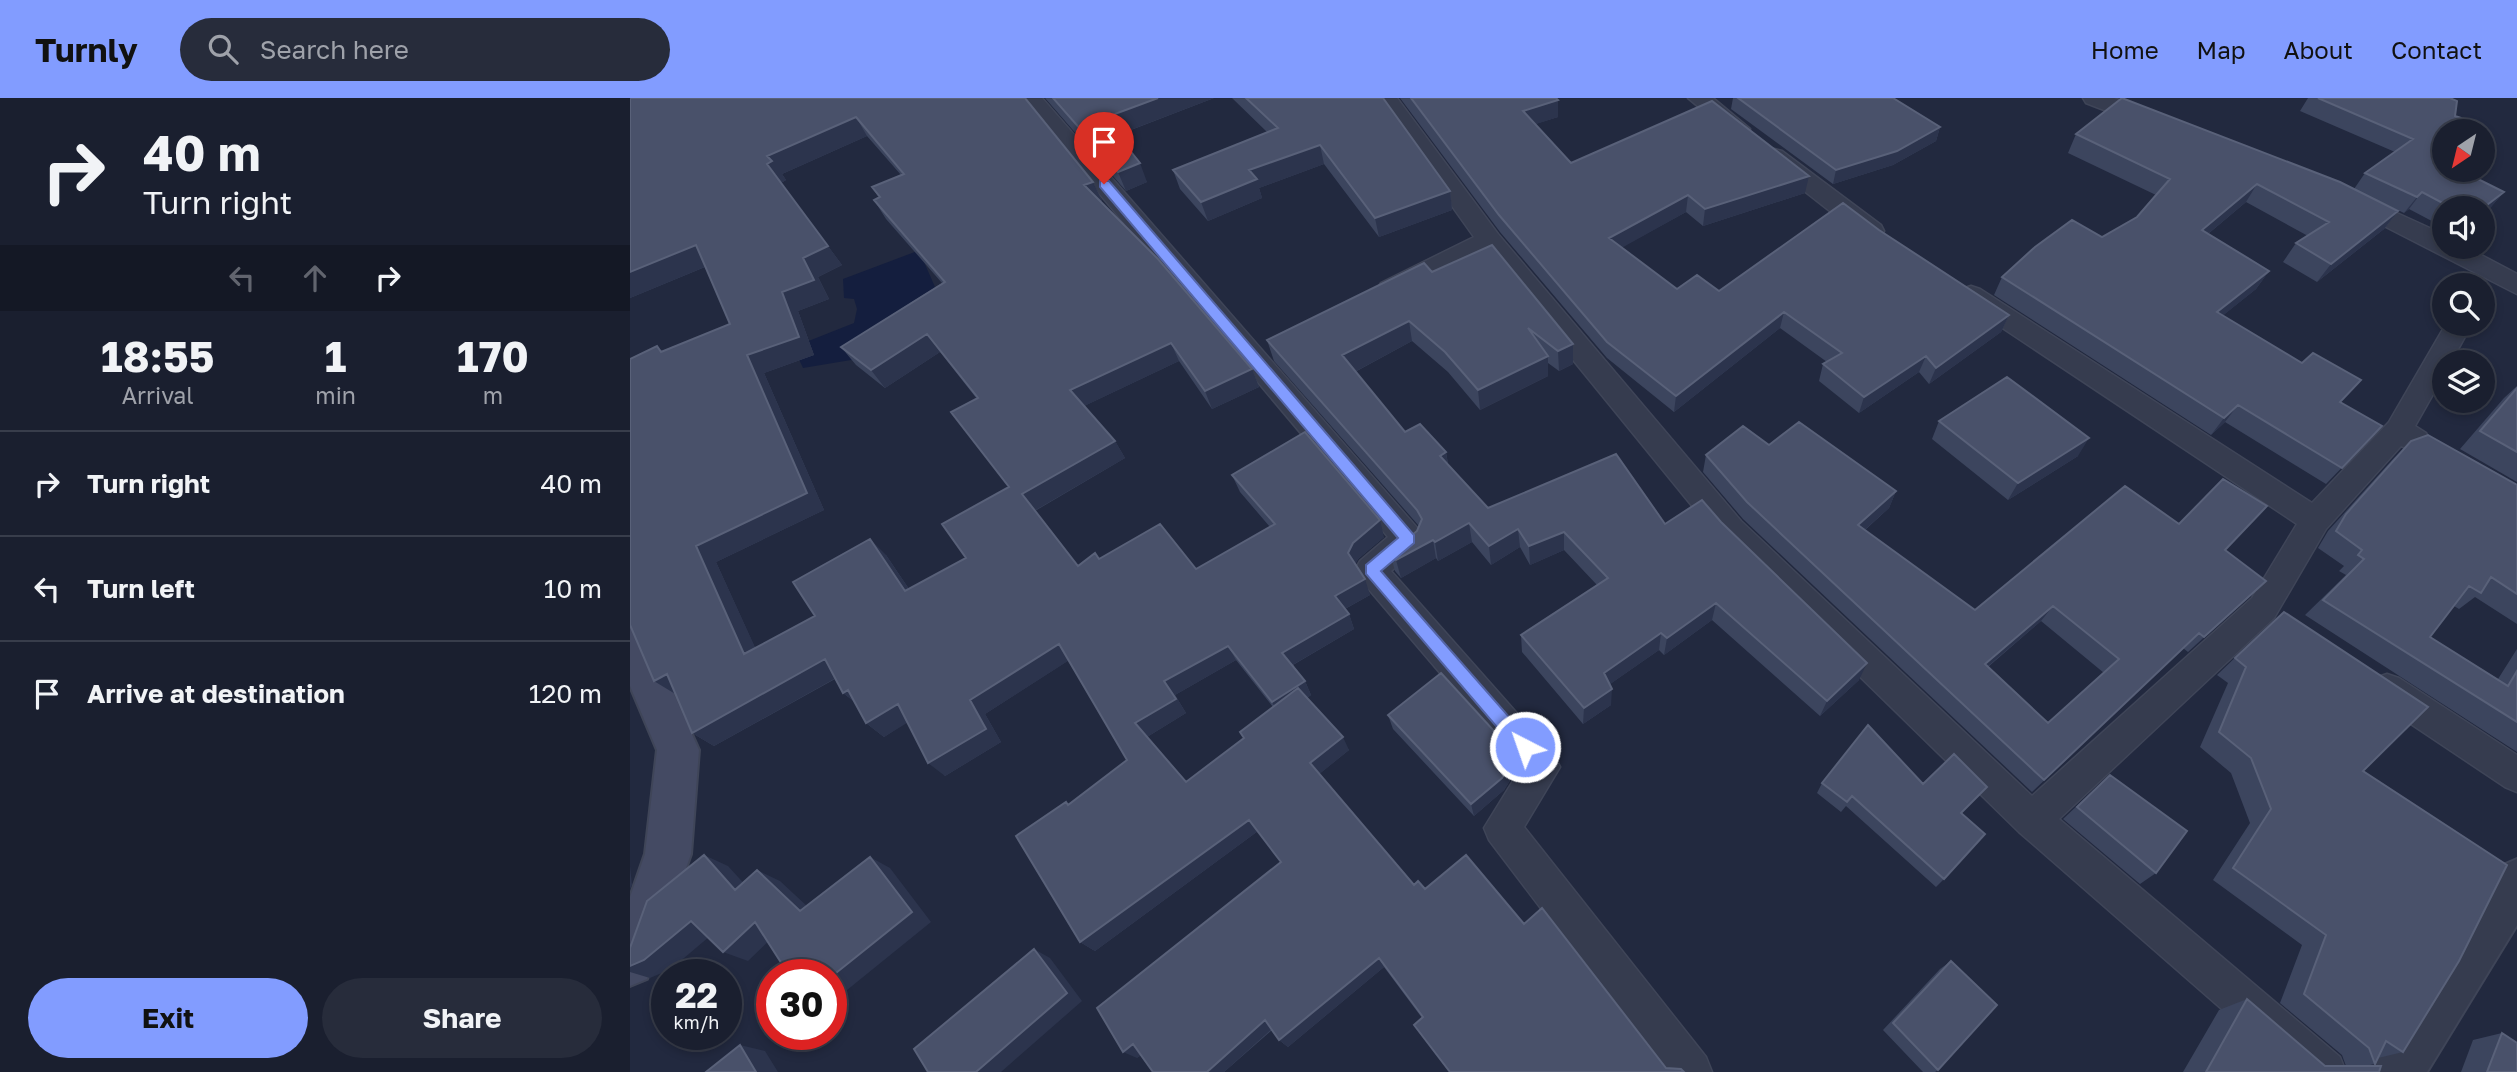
<!DOCTYPE html>
<html lang="en">
<head>
<meta charset="utf-8">
<style>
	:root { --surface:#1a1f2f; --page:#272c3b; --text:#f1f3f6; --muted:#9fa2aa; --line:#383d4b; --accent:#829cff }
	body { margin:0; font-family:"Golos Text",sans-serif; background:var(--page); color:var(--text); height:100vh; display:flex; flex-direction:column; font-size:26px; white-space:nowrap }
	* { box-sizing:border-box; margin:0 }
	p { font-size:23px; color:var(--muted) }
	.icon { flex:none; width:38px; height:38px; fill:none; stroke:currentColor; stroke-width:2; stroke-linecap:round; stroke-linejoin:round }
	.map { position:relative; flex:1; overflow:hidden }
	.panel { display:flex; flex-direction:column; background:var(--surface); width:630px }
	.panel>* { flex:none }
	.banner { background:#1a1f2f; color:var(--text); overflow:hidden }
	.needle { width:46px; rotate:215deg }
	.controls { position:absolute; left:1802px; top:21px; display:grid; gap:14px }
	.controls a { display:grid; place-items:center; width:63px; height:63px; border-radius:50%; background:var(--surface); box-shadow:0 4px 10px #0003,0 0 0 2px var(--line); font-size:35px }
	.speed { position:absolute; left:21px; top:861px; display:flex; gap:14px; font-size:35px; font-weight:700; text-align:center }
	.speed>* { display:grid; place-content:center; width:91px; height:91px; border-radius:50%; background:var(--surface); box-shadow:0 4px 10px #0003,0 0 0 2px var(--line); line-height:1 }
	.speed small { font-size:18px; font-weight:400 }
	.speed .limit { border:10px solid #d22; background:#fff; color:#111 }
	.pin { position:absolute; display:grid; place-items:center; width:60px; height:60px; color:#fff; margin:-72px -30px; border-radius:50% 50% 50% 0; rotate:-45deg; box-shadow:0 0 7px #0007 }
	.pin .icon { rotate:45deg }
	.me { position:absolute; width:77px; margin:-38px; rotate:319deg; stroke-linejoin:round; filter:drop-shadow(0 0 5px #0008) }
	.turn { display:flex; align-items:center; gap:24px; height:147px; padding:0 28px; font-size:32px }
	.turn .icon { width:91px; height:91px; stroke-width:2.5 }
	.turn b { display:block; font-size:49px; line-height:60px }
	.lanes { display:flex; align-items:center; height:66px; padding:0 28px; background:#0003; justify-content:center; gap:35px; direction:ltr }
	.lanes .off { opacity:.35 }
	.eta { display:flex; justify-content:space-evenly; align-items:center; height:119px; text-align:center }
	.eta b { font-size:42px; font-weight:700; line-height:49px }
	.cta { display:flex; gap:14px; margin-top:auto; padding:14px 28px }
	.cta a { flex:1; height:80px; border-radius:42px; background:var(--accent); color:#111; font-size:28px; font-weight:700; line-height:80px; text-align:center }
	.cta a+a { background:var(--page); color:var(--text) }
	ul { padding:0; list-style:none }
	li { display:flex; align-items:center; gap:21px; height:105px; padding:0 28px; border-top:2px solid var(--line) }
	li div { flex:1 }
	li b { display:block; font-size:26px }
	li em { font-style:normal }
	header { display:flex; align-items:center; gap:42px; box-sizing:border-box; height:98px; padding:0 35px; background:var(--accent); color:#111 }
	header strong { font-size:33px }
	nav { display:flex; gap:38px; margin-inline-start:auto; font-size:24px }
	.search { width:490px; height:63px; background:var(--page); display:flex; align-items:center; gap:18px; box-sizing:border-box; padding:0 24px; border-radius:38px; color:var(--muted); font-size:26px }
	main { display:flex; flex:1; min-height:0 }
	.map>svg:first-child { display:block }
	.water { fill:#141e3e }
	.lines { fill:none; stroke-linecap:round; stroke-linejoin:round }
	.minor-casing { stroke:#3f4558; stroke-width:3 }
	.tertiary-casing { stroke:#3f4558; stroke-width:4 }
	.secondary-casing { stroke:#3f4558; stroke-width:4 }
	.minor { fill:#363c4f; fill-rule:evenodd }
	.tertiary { fill:#363c4f; fill-rule:evenodd }
	.secondary { fill:#444a63; fill-rule:evenodd }
	.wall { fill:#3c455e; fill-rule:evenodd }
	.shaded-wall { fill:#2c344d }
	.building { fill:#49516a; stroke:#596179; stroke-width:2; fill-rule:evenodd }
	.route { fill:#829cff; stroke:#5465a6; stroke-width:2 }
</style>
</head>
<body>
<header>
<strong>Turnly</strong>
<div class="search"><svg class="icon" aria-label="search" viewBox="0 0 24 24"><circle cx="10" cy="10" r="6"/><path d="M15 15l6 6"/></svg>Search here</div>
<nav><a>Home</a><a>Map</a><a>About</a><a>Contact</a></nav>
</header>
<main>
<section class="panel">
<div class="banner">
<div class="turn"><svg class="icon" aria-label="right" viewBox="0 0 24 24"><path d="M7 20v-9h11M14 6l5 5-5 5"/></svg><div><b>40 m</b>Turn right</div></div>
<div class="lanes"><svg class="icon off" aria-label="left" viewBox="0 0 24 24"><path d="M17 20v-9H6M10 6l-5 5 5 5"/></svg><svg class="icon off" aria-label="ahead" viewBox="0 0 24 24"><path d="M12 20V5M6 11l6-6 6 6"/></svg><svg class="icon" aria-label="right" viewBox="0 0 24 24"><path d="M7 20v-9h11M14 6l5 5-5 5"/></svg></div>
</div>
<div class="eta">
<div><b>18:55</b><p>Arrival</p></div>
<div><b>1</b><p>min</p></div>
<div><b>170</b><p>m</p></div>
</div>
<ul>
<li><svg class="icon" aria-label="right" viewBox="0 0 24 24"><path d="M7 20v-9h11M14 6l5 5-5 5"/></svg><div><b>Turn right</b></div><em>40 m</em></li>
<li><svg class="icon" aria-label="left" viewBox="0 0 24 24"><path d="M17 20v-9H6M10 6l-5 5 5 5"/></svg><div><b>Turn left</b></div><em>10 m</em></li>
<li><svg class="icon" aria-label="arrive" viewBox="0 0 24 24"><path d="M6 21V4h12l-3 4 3 4H6"/></svg><div><b>Arrive at destination</b></div><em>120 m</em></li>
</ul>
<div class="cta"><a>Exit</a><a>Share</a></div>
</section>
<div class="map">
<svg width="1887" height="974" viewBox="0 0 1887 974">
	<rect width="100%" height="100%" fill="#22293f"/>
	<path class="water" d="M298,149L294,164L309,198L227,261L173,270L166,255L176,244L224,225L227,211L224,201L214,200L213,181Z"/>
	<g class="lines">
		<g class="minor-casing">
			<path id="minor" d="M389,0H412L789,432L793,441L789,450L761,473L924,657L930,669L894,729L1076,959L1082,974H1035L859,742L854,730L891,670L730,481L725,472L730,463L758,439Z
				M745,0H767L868,136L1111,423L1402,698L1622,500L1667,426L1332,203L1328,197L1332,191L1341,188L1350,191L1682,405L1759,324L1816,226H1842L1821,264H1815V275L1785,328L1796,335L1800,343L1796,351L1786,354L1771,348L1696,431L1644,520L1429,721L1710,959L1716,974H1664L1389,734L1089,441L855,154L769,197L760,200L751,197L747,191L751,185L844,139Z
				M1058,0H1083L1120,31L1117,36H1101Z
				M1453,0H1484L1529,17L1532,22L1529,27H1513L1456,5Z
				M1144,51L1152,53L1251,127L1254,133L1251,139H1233L1136,63L1133,58L1136,53Z
				M1725,96L1815,137V149H1836L1887,176V196L1717,109L1713,104L1717,99Z
				M1757,576L1769,580L1887,657V694L1875,689L1745,602L1740,591L1745,580Z"/>
		</g>
		<g class="tertiary-casing">
			<path id="tertiary" d="M1887,761V827L1797,974H1743L1750,956L1871,768Z"/>
		</g>
		<g class="secondary-casing">
			<path id="secondary" d="M0,524L14,529L69,652L61,756L17,881L0,888V799L15,756L27,652L0,588Z"/>
		</g>
		<use href="#minor" class="minor"/>
		<use href="#tertiary" class="tertiary"/>
		<use href="#secondary" class="secondary"/>
	</g>
	<path class="wall" d="M0,0H395L463,84L472,103H470L622,271L629,289L582,311L549,263L454,308L485,343L495,360L405,413L448,468L469,461L566,471L640,429L610,394L602,377L754,439L728,461L725,466L740,497L715,511L719,516L724,531L663,567L675,583L681,597L677,600L719,652L689,676L784,787L894,826L1036,970L1054,974L792,920L754,869L658,949L649,942L642,932L594,974L511,957L507,960L651,764L628,733L465,853L450,844L439,706L497,662L439,562L355,616L371,644L315,678L277,624L254,639L236,625L225,604L213,595L205,581L84,648L62,635L46,596L24,583L27,248L32,253L100,226L75,169L0,200ZM237,38L271,77L242,89L249,100L244,102L256,121L312,185L211,249L226,267L255,290L310,254L347,301L379,389L336,460L279,491L256,457L185,518L125,550L86,464L194,412L134,275L184,257L168,213L199,201L188,179L212,167L151,85L156,82L152,76ZM606,562L643,609L610,634L614,641L556,684L517,639L556,615L545,597Z
		M415,0H584L488,37L517,84L496,93Z
		M602,0H753L820,93L822,112L749,139L694,66L629,90L632,100L578,123L550,91L543,72L637,34Z
		M770,0H926L928,19L905,26L941,65L1175,95L1073,128L1056,114L992,149L1047,191L1089,193L1249,132L1379,217L1371,234L1299,286L1289,274L1229,315L1189,283L1193,266L1197,264L1150,230L1044,314L977,260L870,134Z
		M1103,0H1263L1310,29L1306,43L1263,67L1203,86L1101,11Z
		M1678,0H1820L1825,18L1843,24L1836,33H1815V72L1874,94L1860,110H1815V130L1779,111L1774,115L1747,102L1768,113L1754,131L1687,184L1653,164L1666,145L1678,138L1616,104L1578,136L1639,173L1626,191L1592,218L1710,304L1752,328L1696,386L1595,324L1581,337L1364,197L1372,179L1472,139L1507,119L1526,97L1438,55L1446,36L1724,91L1735,75L1765,54L1670,13Z
		M862,147L943,266L929,273L918,265V278L850,312L818,274L782,243L725,274L775,334L816,354L818,366L858,410L1035,426L1091,424L1229,582L1190,618L1082,522L1034,557L1029,552L980,586L981,607L953,626L892,554L891,537L967,487L934,452L900,467L890,449L861,467L842,444L808,463L806,460L771,480L765,473L760,455L787,433L789,428L644,263L637,242L802,174Z
		M1887,288V384L1830,351L1874,300Z
		M1309,323L1448,358L1378,402L1302,341Z
		M1781,343L1887,387V526L1845,499L1829,511L1824,508L1800,539L1868,581L1887,551V654L1675,517L1716,477L1709,473L1714,468L1688,450L1698,433L1763,361Z
		M1139,347L1266,393L1259,410L1235,432L1345,512L1549,426L1595,452L1620,498L1558,554L1553,550L1402,694L1113,421L1073,374L1076,357ZM1411,523L1474,575L1418,625L1358,569Z
		M1635,531L1733,673L1773,954L1748,960L1745,966L1735,968L1749,974H1553L1589,912L1617,901L1695,968H1716L1712,957L1650,905L1672,847L1583,782L1620,725L1601,675L1570,649L1598,585L1587,577Z
		M758,617L886,657L888,670L874,692L844,718L763,631Z
		M1480,677L1526,775L1510,786L1433,721Z
		M1192,685L1293,686L1357,689L1331,715L1314,781L1306,789L1216,708L1211,714L1187,695Z
		M1321,863L1308,972L1305,974H1293L1253,932L1310,871Z
		M1872,935L1887,974H1831L1843,942Z"/>
	<path class="shaded-wall" d="M528,0H584L482,39L474,20Z
		M928,2V19L894,30L893,13Z
		M226,19L237,38L152,76L156,82L151,85L137,66V58Z
		M1310,29L1306,43L1263,67L1203,86L1206,72Z
		M690,47L694,66L629,90L632,100L578,123L571,104L619,72Z
		M510,65L517,84L496,93L488,74Z
		M1179,78L1175,95L1073,128L1075,111Z
		M463,84L472,103L463,106L454,87Z
		M1627,86L1616,104L1561,150L1572,132Z
		M820,93L822,112L749,139L745,120Z
		M1792,94L1779,111L1774,115L1787,99Z
		M1874,94L1860,110L1853,115V110Z
		M1058,97L1056,114L979,157V140Z
		M1768,113L1754,131L1687,184L1701,166Z
		M66,147L82,166L0,200V174Z
		M198,148L212,167L188,179L199,201L168,213L184,257L134,275L194,412L86,464L135,571L114,556L66,448L117,257L152,194L173,160Z
		M1639,173L1626,191L1575,232L1587,214Z
		M1154,214L1150,230L1044,314L1046,298Z
		M1379,217L1371,234L1299,286L1306,270Z
		M779,223L782,243L717,278L712,257Z
		M297,236L310,254L255,290L241,272Z
		M541,245L549,263L450,310L440,292Z
		M943,246V266L929,273L928,253Z
		M918,258V278L850,312L848,292Z
		M1296,258L1289,274L1229,315L1234,299Z
		M622,271L629,289L582,311L575,293Z
		M1608,307L1595,324L1581,337L1594,320Z
		M1459,340L1448,358L1378,402L1388,385Z
		M485,343L495,360L404,413L392,396Z
		M816,354L819,374L810,358Z
		M1266,393L1259,410L1221,444L1228,427Z
		M750,422L754,439L728,461L723,471L718,455L723,445Z
		M839,425L842,444L808,463L805,444Z
		M888,431L890,449L861,467L859,448Z
		M934,434V452L900,467L899,448Z
		M240,441L256,457L291,509L275,493Z
		M803,442L806,460L771,480L766,462Z
		M735,481L740,497L711,513L705,498Z
		M1636,483L1620,498L1558,554L1574,539Z
		M1086,505L1082,522L1034,557L1037,540Z
		M1423,508L1411,523L1344,580L1355,566Z
		M719,516L724,531L659,569L652,555Z
		M1031,535L1029,552L973,591L974,575Z
		M429,546L441,561L355,616L371,644L315,678L298,665L340,602Z
		M598,548L606,562L545,597L556,615L517,639L505,625L534,583Z
		M195,561L213,576L84,648L62,635Z
		M1237,565L1229,582L1190,618L1197,603Z
		M37,576L47,597L24,583Z
		M675,583L681,597L650,618L642,604Z
		M982,591L981,607L953,626L954,610Z
		M218,592L231,609L213,595Z
		M268,606L285,620L254,639L236,625Z
		M713,639L719,652L687,678L680,665Z
		M886,657L888,670L874,692L844,718L841,706Z
		M619,722L628,733L465,853L450,844Z
		M74,757L98,768L129,802L105,792Z
		M240,759L260,770L301,824L201,905V879Z
		M0,768L2,787L0,791Z
		M127,772L150,783L192,822L170,813Z
		M61,823L86,833L41,871L20,880L0,874V868Z
		M125,824L148,834L118,863L93,854Z
		M404,851L420,860L452,903L371,974H346Z
		M749,860L754,869L658,949L649,942Z
		M635,922L644,929L594,974H577Z
		M503,946L517,952L507,960L493,954Z
		M110,947L135,953L148,974H126Z"/>
	<path class="building" d="M0,0H395L463,84L454,87L528,161L622,271L575,293L541,245L440,292L485,343L392,396L448,468L465,455L469,461L530,426L566,471L645,426L602,377L675,334L750,422L723,445L718,455L735,481L705,498L719,516L652,555L675,583L642,604L598,548L534,583L546,601L505,625L556,684L614,640L610,634L668,590L713,639L680,665L784,787L788,783L795,791L836,757L894,826L912,810L1036,970L1051,971L1054,974H820L784,927L793,919L749,860L649,942L635,922L577,974H523L503,946L493,954L467,910L651,764L619,722L450,844L386,738L436,704L438,707L497,662L429,546L340,602L356,631L298,665L268,606L236,625L218,592L213,595L195,561L62,635L37,576L24,583L0,527V261L27,248L31,254L100,226L66,147L0,174ZM226,19L274,76L242,89L250,99L244,102L315,184L211,249L241,272L297,236L348,300L321,314L379,389L312,426L336,460L275,493L240,441L163,484L185,518L114,556L66,448L177,395L117,257L169,239L152,194L184,182L173,160L198,148L137,66L142,63L137,58Z
		M423,0H528L474,20L510,65L488,74Z
		M616,0H753L820,93L745,120L690,47L619,72L627,81L571,104L543,72L648,30Z
		M781,0H926L928,2L893,13L941,65L1082,3L1179,78L1075,111L1058,97L979,140L1047,191L1067,177L1089,193L1213,105L1249,132L1379,217L1306,270L1296,258L1234,299L1193,266L1212,255L1154,214L1046,298L977,244L869,117Z
		M1108,0H1263L1310,29L1267,53L1206,72Z
		M1492,0L1710,84L1768,113L1701,166L1666,145L1699,124L1627,86L1572,132L1639,173L1587,214L1672,265L1683,255L1731,282L1710,304L1752,328L1712,370L1608,307L1594,320L1372,179L1405,149L1442,122L1472,139L1507,119L1540,81L1446,36Z
		M1688,0H1820L1827,3L1825,18L1843,24L1834,33H1815V72H1830L1874,94L1853,110H1822L1792,94L1787,99L1735,75L1783,41Z
		M862,147L943,246L928,253L898,230L918,258L848,292L815,254L779,223L712,257L775,334L790,326L816,354L810,358L858,410L986,356L1035,426L1072,402L1091,424L1237,565L1197,603L1086,505L1037,540L1031,535L974,575L982,591L954,610L891,537L978,480L934,434L899,448L888,431L859,448L839,425L805,444L803,442L766,462L760,455L787,433L792,421L787,412L637,242L794,165L802,174Z
		M1377,279L1459,340L1388,385L1309,323Z
		M1887,290V354L1850,333Z
		M1169,324L1266,393L1228,427L1345,512L1495,388L1549,426L1593,381L1637,408L1595,452L1636,483L1574,539L1569,535L1414,682L1117,404L1076,357L1113,328L1139,347ZM1423,508L1489,561L1418,625L1355,566Z
		M1798,337L1887,387V496L1861,479L1851,495L1839,488L1800,539L1878,588L1887,573V624L1693,502L1734,461L1728,457L1732,452L1706,433L1716,416L1781,343Z
		M1654,514L1798,609L1733,673L1877,767L1829,863L1773,954L1756,943L1745,966L1739,950L1674,896L1696,837L1603,770L1641,711L1621,660L1589,634L1616,569L1605,560Z
		M811,575L886,657L872,680L841,706L758,617Z
		M1238,627L1293,686L1324,656L1357,689L1331,715L1355,736L1314,781L1222,698L1217,704L1192,685Z
		M1480,677L1557,733L1526,775L1447,709Z
		M74,757L105,792L127,772L170,813L240,759L282,814L201,879V877H159L125,824L93,854L61,823L14,862L0,868V850L17,803Z
		M404,851L437,895L346,974H298L284,951Z
		M1321,863L1367,907L1308,972L1263,925Z
		M1617,901L1695,968H1751L1749,974H1576Z
		M1872,935L1887,945V974H1857Z
		M110,947L126,974H76Z"/>
	<path class="route" d="M470,83H479L784,437V445L751,473L901,644L904,649L901,655H889L736,476V467L768,440L470,89Z"/>
</svg>
<div class="controls">
<a><svg class="needle" viewBox="-14 -14 28 28"><path d="M0-13l5 13h-10z" fill="#e53935"/><path d="M0 13l5-13h-10z" fill="#9fa2aa"/></svg></a>
<a><svg class="icon" aria-label="sound" viewBox="0 0 24 24"><path d="M4 9h4l5-4v14l-5-4H4zM17 9q2 3 0 6"/></svg></a>
<a><svg class="icon" aria-label="search" viewBox="0 0 24 24"><circle cx="10" cy="10" r="6"/><path d="M15 15l6 6"/></svg></a>
<a><svg class="icon" aria-label="layers" viewBox="0 0 24 24"><path d="M12 4l9 5-9 5-9-5zM3 14l9 5 9-5"/></svg></a>
</div>
<div class="speed"><div>22<small>km/h</small></div><div class="limit">30</div></div>
<div class="pin" style="left:474px;top:86px;background:#d93025"><svg class="icon" aria-label="arrive" viewBox="0 0 24 24"><path d="M6 21V4h12l-3 4 3 4H6"/></svg></div>
<svg class="me" style="left:895px;top:649px" viewBox="-20 -20 40 40"><circle r="17" fill="#829cff" stroke="#fff" stroke-width="3"/><path d="M0-11L8 9 0 5-8 9z" fill="#fff"/></svg>
</div>
</main>
</body>
</html>
